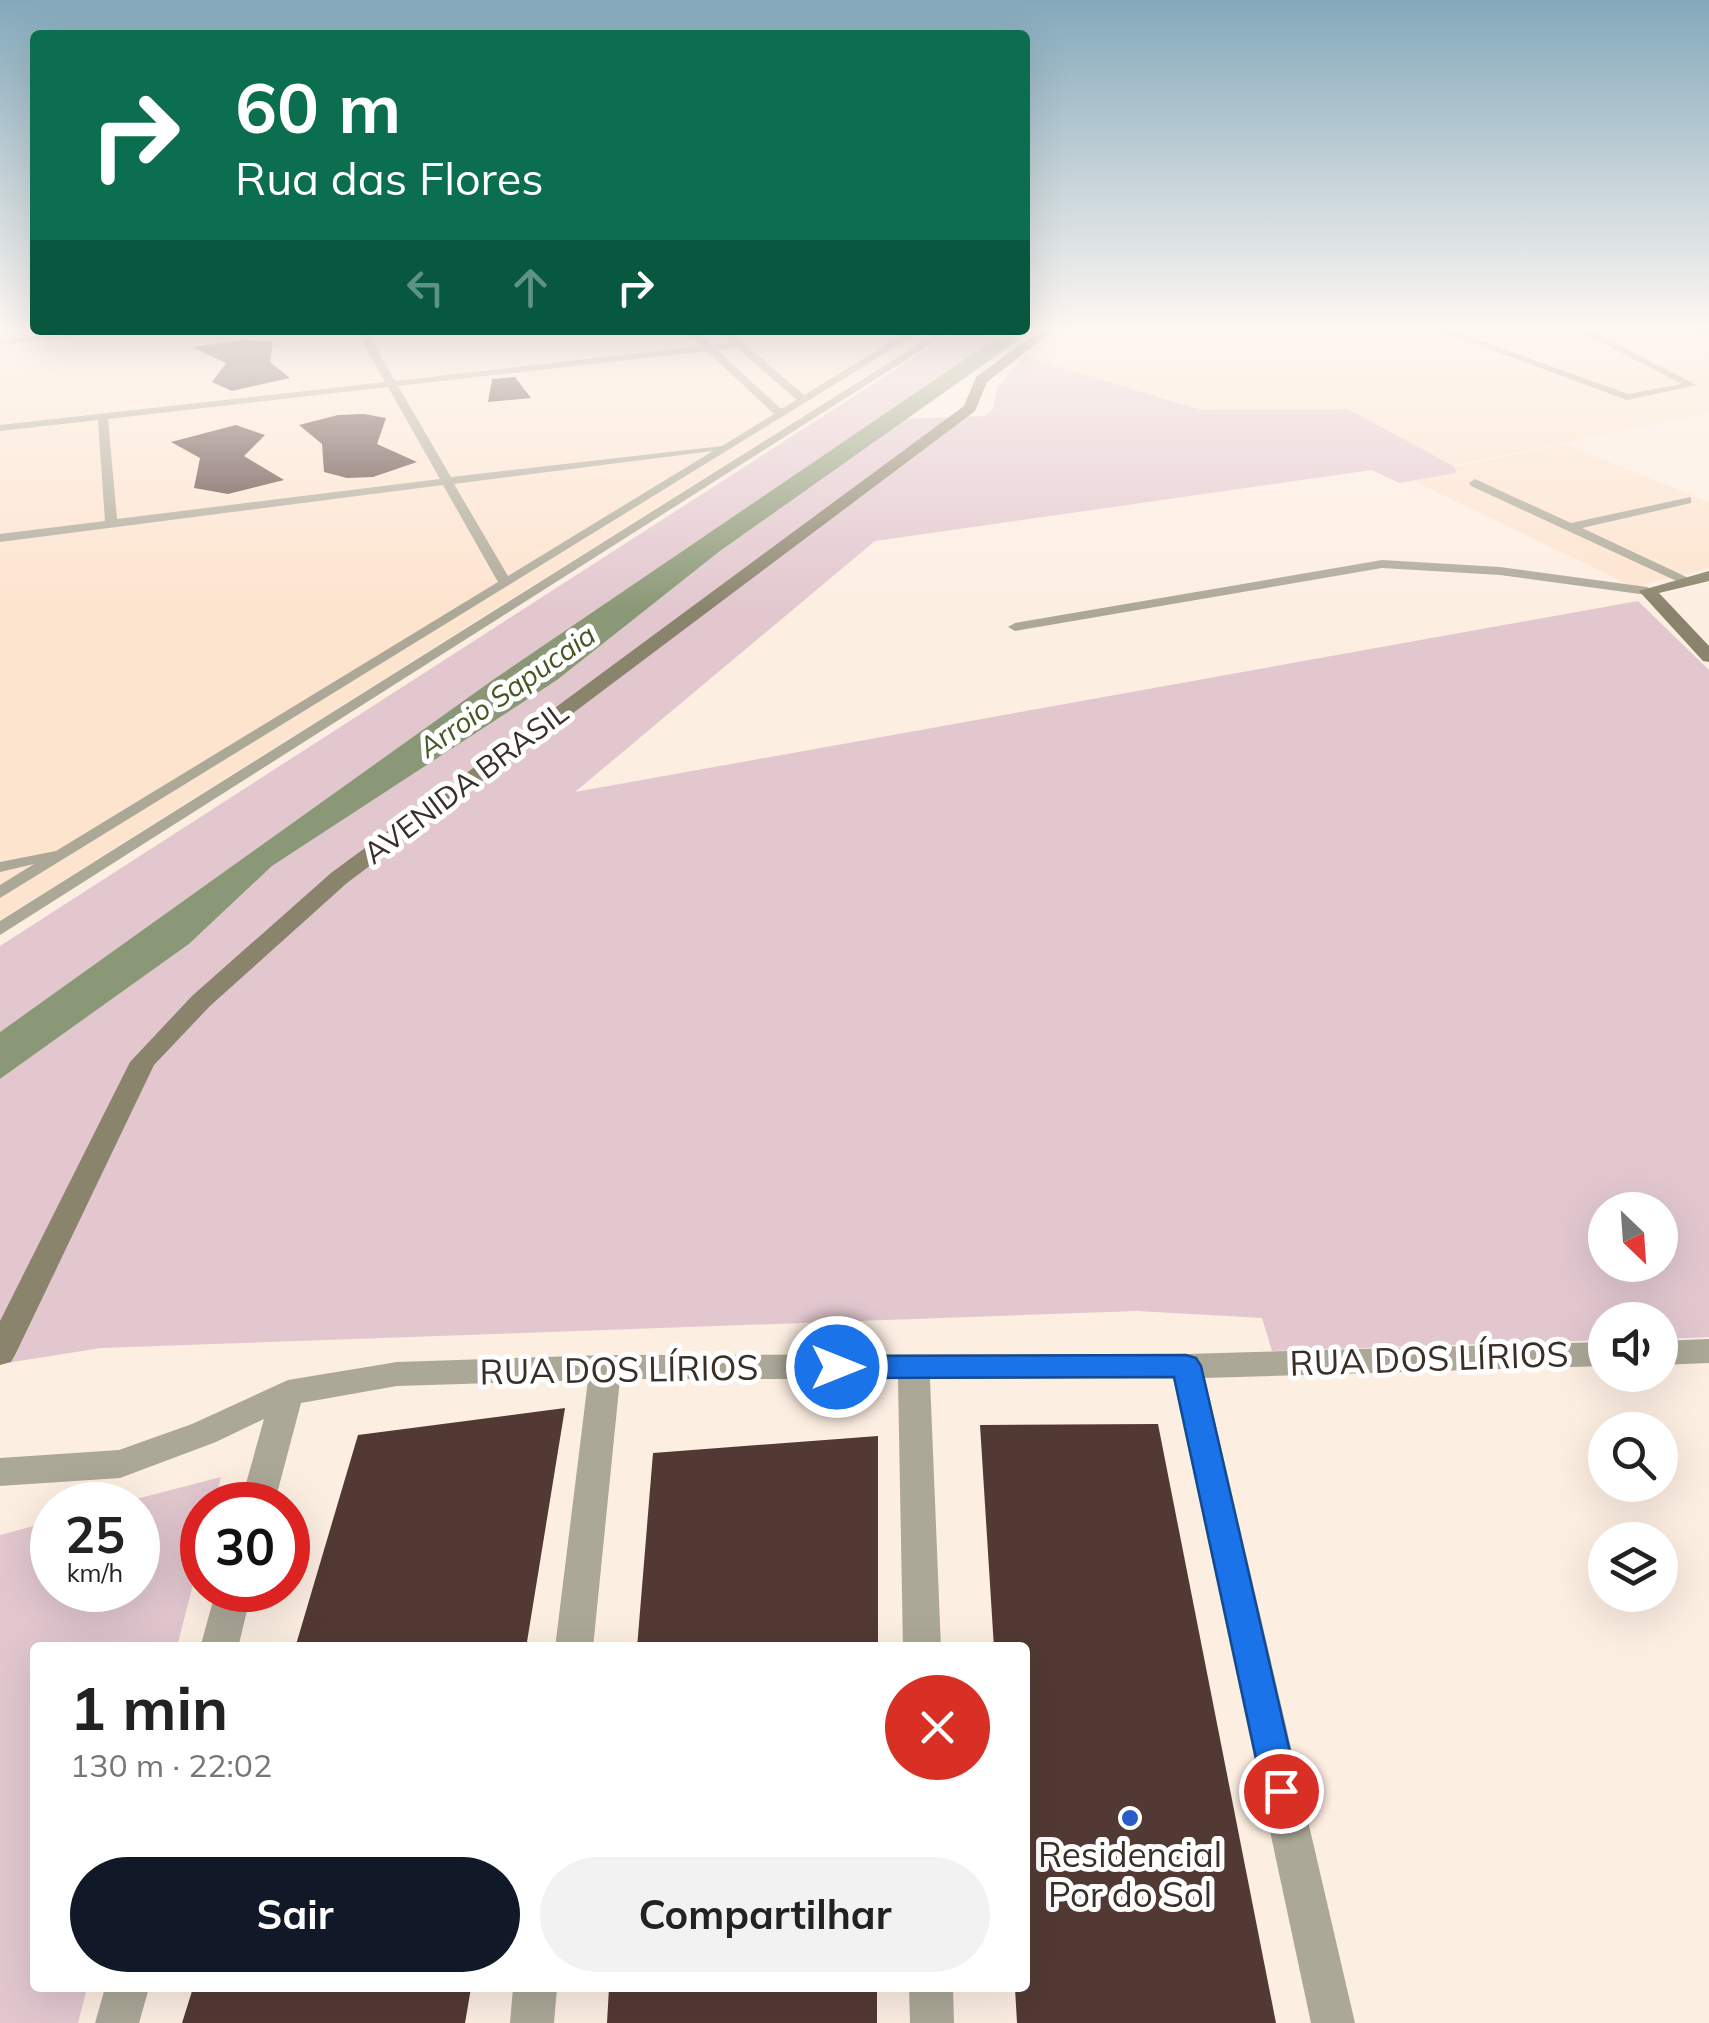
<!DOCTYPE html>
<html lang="pt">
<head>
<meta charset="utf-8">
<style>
	:root { --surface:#fff; --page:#f2f2f2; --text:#222; --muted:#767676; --accent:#111827 }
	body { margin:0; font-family:Mulish,sans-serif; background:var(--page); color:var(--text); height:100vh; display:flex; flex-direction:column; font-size:38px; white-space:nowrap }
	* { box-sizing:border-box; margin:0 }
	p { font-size:32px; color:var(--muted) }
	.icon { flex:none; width:55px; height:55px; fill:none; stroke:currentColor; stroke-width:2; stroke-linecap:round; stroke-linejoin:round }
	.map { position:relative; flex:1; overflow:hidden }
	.sheet { position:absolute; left:30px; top:1642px; width:1000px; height:350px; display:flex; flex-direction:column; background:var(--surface); border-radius:10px; box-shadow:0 10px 40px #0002 }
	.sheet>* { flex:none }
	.guide { position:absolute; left:30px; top:30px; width:1000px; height:305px; border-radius:10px; box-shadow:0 10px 40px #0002; background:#0b6e4f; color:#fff; overflow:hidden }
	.needle { width:65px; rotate:155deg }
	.fabs { position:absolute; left:1588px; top:1192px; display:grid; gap:20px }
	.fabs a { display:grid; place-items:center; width:90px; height:90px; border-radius:50%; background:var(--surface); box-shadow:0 10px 40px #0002; font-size:50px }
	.speed { position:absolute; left:30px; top:1482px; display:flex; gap:20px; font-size:50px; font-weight:700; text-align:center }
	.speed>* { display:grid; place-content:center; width:130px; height:130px; border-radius:50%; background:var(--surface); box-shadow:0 10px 40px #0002; line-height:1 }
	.speed small { font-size:25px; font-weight:400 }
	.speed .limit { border:15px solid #d22; background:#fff; color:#111 }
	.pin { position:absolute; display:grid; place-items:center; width:85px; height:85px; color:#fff; margin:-42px; border:5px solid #fff; border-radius:50%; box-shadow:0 2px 10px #0007 }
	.me { position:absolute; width:110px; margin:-55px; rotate:90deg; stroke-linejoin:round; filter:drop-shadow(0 0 8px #0008) }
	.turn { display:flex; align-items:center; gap:35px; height:210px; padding:0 40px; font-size:45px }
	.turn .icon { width:130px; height:130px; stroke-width:2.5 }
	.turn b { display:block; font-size:70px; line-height:85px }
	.lanes { display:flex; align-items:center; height:95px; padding:0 40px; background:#0003; justify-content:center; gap:50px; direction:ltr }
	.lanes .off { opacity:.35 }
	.round { display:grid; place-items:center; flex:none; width:105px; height:105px; border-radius:52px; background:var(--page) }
	.summary { display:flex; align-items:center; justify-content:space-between; height:170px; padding:0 40px }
	h1 { font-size:60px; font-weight:700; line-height:75px }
	.primary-button { display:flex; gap:20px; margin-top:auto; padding:20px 40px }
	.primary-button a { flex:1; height:115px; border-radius:60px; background:var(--accent); color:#fff; font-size:40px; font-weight:700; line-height:115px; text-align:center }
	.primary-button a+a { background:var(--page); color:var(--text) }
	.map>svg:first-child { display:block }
	.built { fill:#fde4cf }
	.green { fill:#e2c7cf; fill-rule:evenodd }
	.water { fill:#8b9877 }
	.building { fill:#533934 }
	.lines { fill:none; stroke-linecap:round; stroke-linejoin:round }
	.lane { fill:#aca898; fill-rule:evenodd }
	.street { fill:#aca898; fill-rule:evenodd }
	.secondary { fill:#8b846d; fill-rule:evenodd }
	.route { fill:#1a73e8; stroke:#114b97; stroke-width:2.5 }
	.poi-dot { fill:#275dcb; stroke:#fff; stroke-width:4 }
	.labels { text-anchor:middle; stroke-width:10; stroke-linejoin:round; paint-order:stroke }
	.far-water-label { font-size:28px; font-style:italic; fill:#435521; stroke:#fff }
	.street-label { font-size:30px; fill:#392f27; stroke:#fff }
	.near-street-label { font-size:35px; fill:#392f27; stroke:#fff }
	.near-poi-label { font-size:35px; fill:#392f27; stroke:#fff }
</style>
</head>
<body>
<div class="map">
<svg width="1709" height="2023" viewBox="0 0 1709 2023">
	<rect width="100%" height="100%" fill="#fdeee2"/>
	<path class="built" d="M0,326H35V330H939L0,920Z
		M1064,326H1709V413L1451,466L1348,409L1201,410L1025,356Z
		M1565,444L1709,502V568L1634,587L1414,481L1455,473V467Z"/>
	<path class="green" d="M957,330H1008L494,679L0,1032V946Z
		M1025,356L1201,410L1348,409L1455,467L1456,473L1399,483L1372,470L875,541L575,792L1638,601L1709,670V1337L1660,1339V1320H1605V1340L1272,1351L1262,1318L1137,1311L101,1348L0,1364V1079L189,944L272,866L557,680L720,551L900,419L985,416L993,409L997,387ZM1605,1210H1660V1265H1605Z
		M221,1477L214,1505H202V1549L177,1647L35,1648V1988H87L78,2023H0V1535L52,1521V1590H138V1505H113Z"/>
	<path class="water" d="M1025,326H1038L720,551L557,680L272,866L189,944L0,1079V1032L494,679L1008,330H1025Z"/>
	<path class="building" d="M245,340L273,342L270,362L290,378L232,391L212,382L226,363L192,347Z
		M515,377L531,398L488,402L492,379Z
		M364,414L386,418L377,444L417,462L373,477L347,478L324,472L322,444L299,425L338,415Z
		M236,425L265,435L244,456L284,480L228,494L194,488L200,458L171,442Z
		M565,1408L526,1648H295L358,1435Z
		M1158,1424L1276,2023H1017L1015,1988H1025V1648H994L980,1425Z
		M878,1436V1648H637L653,1453Z
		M193,1988H471L465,2023H182Z
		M609,1988H877V2023H607Z"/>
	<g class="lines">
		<path class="lane" d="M1427,326H1440L1628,394L1682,384L1569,326H1581L1697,385L1627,400Z
			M1709,329V335L1699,333L1701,331Z
			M91,330H125L0,345V339Z
			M356,330H366L395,381L701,346L684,330H695L711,345L731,343L717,330H728L804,395L911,330H923L0,898V885L34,864L0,872V862L56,851L498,582L443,485L0,542V534L105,521L98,420L0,431V425L385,382ZM737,348L797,400L781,409L717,350ZM707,351L774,414L722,446L451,477L398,386ZM388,387L440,479L117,519L108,419ZM713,451L508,576L454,484Z
			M941,330H953L0,935V921Z
			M1475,479L1571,523L1691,497V503L1582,528L1695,581L1683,584L1471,486L1469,483Z
			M1382,560L1500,567L1647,587L1654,591L1647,595L1500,575L1382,568L1015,631L1008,627L1015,623Z"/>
		<path class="street" d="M1709,1339V1363L1660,1365V1341Z
			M1605,1342V1366L1205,1378L1355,2023H1311L1173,1378L930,1379L941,1648H903L898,1379H620L593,1648H555L588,1380L397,1386L301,1403L274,1505H240L264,1419L216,1442L120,1478L0,1486V1458L119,1450L192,1424L288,1380L397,1362L605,1355L1186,1354Z
			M216,1590H252L238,1648H200Z
			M105,1988H149L139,2023H95Z
			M513,1988H557L554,2023H510Z
			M909,1988H953L954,2023H910Z"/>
		<path class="secondary" d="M1046,326H1059L987,382L975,411L347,883L210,1006L154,1065L16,1353L11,1362L0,1365V1321L130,1062L192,996L331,873L964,406L976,377Z
			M1709,571V581L1659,593L1709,646V662L1703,661L1639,591Z"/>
	</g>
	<linearGradient id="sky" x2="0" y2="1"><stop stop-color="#83a9bb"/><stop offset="0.54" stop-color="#fef7f2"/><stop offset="1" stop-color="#fef7f2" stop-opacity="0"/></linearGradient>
	<rect width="1709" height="609" fill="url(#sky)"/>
	<path class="route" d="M1186,1355L1196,1358L1201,1366L1299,1791L1294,1804L1281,1809L1268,1804L1263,1791L1174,1377L837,1378L827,1375L822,1367L827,1359L837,1356Z"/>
	<circle class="poi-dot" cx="1130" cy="1818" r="10"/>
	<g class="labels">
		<g class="far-water-label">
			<text transform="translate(507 691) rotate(-35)" y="10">Arroio Sapucaia</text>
		</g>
		<g class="street-label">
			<text transform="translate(466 783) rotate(-37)" y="10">AVENIDA BRASIL</text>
		</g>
		<g class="near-street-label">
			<text transform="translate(1429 1359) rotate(-2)" y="12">RUA DOS LÍRIOS</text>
			<text transform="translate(619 1370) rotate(-1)" y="12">RUA DOS LÍRIOS</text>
		</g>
		<g class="near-poi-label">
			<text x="1130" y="1867">Residencial<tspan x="1130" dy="40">Por do Sol</tspan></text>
		</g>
	</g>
</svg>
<div class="fabs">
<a><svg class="needle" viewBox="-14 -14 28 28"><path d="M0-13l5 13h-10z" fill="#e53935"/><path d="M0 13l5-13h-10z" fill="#767676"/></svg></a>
<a><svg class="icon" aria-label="sound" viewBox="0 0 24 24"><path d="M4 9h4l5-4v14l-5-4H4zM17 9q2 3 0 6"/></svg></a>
<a><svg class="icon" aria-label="search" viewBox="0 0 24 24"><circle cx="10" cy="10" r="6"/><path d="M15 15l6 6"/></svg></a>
<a><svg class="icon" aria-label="layers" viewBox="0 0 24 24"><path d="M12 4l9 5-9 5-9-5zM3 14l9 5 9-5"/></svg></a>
</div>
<div class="speed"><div>25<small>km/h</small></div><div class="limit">30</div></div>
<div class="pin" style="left:1281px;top:1791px;background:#d93025"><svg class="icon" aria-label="arrive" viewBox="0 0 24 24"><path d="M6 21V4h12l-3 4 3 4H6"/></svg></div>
<svg class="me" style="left:837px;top:1367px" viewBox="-20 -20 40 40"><circle r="17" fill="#1a73e8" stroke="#fff" stroke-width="3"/><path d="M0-11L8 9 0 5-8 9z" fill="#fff"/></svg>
<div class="guide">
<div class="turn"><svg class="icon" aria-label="right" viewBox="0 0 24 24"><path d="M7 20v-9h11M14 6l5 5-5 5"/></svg><div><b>60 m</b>Rua das Flores</div></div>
<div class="lanes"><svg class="icon off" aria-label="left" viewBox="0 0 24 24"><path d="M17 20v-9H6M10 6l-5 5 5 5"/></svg><svg class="icon off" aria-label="ahead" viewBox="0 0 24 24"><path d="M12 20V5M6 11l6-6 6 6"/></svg><svg class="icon" aria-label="right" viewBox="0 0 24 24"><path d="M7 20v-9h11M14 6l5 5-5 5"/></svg></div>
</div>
<section class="sheet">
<div class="summary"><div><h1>1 min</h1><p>130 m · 22:02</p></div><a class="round" style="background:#d93025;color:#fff"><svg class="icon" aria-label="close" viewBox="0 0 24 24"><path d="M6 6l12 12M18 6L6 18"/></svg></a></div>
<div class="primary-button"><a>Sair</a><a>Compartilhar</a></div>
</section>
</div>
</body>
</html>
